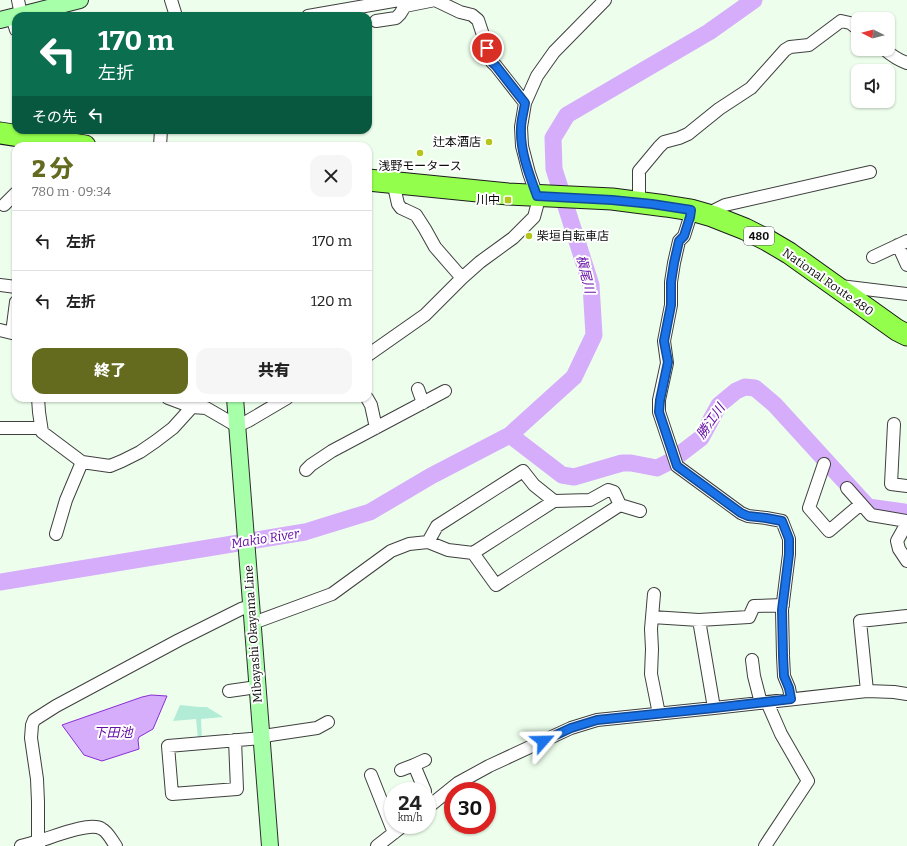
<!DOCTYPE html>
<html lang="ja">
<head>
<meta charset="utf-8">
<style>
	:root { --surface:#fff; --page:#f6f6f6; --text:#222; --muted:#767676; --line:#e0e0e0; --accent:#646b1f }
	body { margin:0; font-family:Bitter,"Noto Sans JP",serif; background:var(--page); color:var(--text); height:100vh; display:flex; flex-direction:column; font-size:15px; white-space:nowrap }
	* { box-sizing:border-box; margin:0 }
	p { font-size:13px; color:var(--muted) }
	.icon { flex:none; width:22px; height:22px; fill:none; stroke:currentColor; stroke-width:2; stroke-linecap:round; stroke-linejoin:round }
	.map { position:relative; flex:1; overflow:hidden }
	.side { position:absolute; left:12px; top:142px; width:360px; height:260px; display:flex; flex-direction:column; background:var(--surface); border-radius:12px; box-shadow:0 1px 3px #0004 }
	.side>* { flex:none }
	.guide { position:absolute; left:12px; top:12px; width:360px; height:122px; border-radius:12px; box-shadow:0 1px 3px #0004; background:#0b6e4f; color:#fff; overflow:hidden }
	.needle { width:26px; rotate:276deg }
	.tools { position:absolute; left:851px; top:12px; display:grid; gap:8px }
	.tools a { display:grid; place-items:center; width:44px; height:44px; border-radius:8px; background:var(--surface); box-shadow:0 1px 3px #0004; font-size:20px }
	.speed { position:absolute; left:384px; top:782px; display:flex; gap:8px; font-size:20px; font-weight:700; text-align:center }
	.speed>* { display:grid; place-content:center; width:52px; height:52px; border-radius:50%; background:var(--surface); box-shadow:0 1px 3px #0004; line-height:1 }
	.speed small { font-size:10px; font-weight:400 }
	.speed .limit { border:6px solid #d22; background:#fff; color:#111 }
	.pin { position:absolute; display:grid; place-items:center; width:34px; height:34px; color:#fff; margin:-17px; border:2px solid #fff; border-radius:50%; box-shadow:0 1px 4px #0007 }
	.me { position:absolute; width:44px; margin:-22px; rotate:65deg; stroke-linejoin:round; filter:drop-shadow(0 0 3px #0008) }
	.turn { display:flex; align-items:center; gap:14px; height:84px; padding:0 20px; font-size:18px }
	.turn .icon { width:52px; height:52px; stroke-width:2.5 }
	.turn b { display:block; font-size:28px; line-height:34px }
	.then { display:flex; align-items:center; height:38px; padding:0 20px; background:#0003; gap:8px; font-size:15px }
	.round { display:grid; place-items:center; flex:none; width:42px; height:42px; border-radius:12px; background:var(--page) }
	.headline { display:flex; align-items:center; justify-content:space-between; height:68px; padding:0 20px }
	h1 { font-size:24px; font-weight:800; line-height:30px; color:var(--accent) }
	.primary-button { display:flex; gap:8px; margin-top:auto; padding:8px 20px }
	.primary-button a { flex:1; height:46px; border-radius:12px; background:var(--accent); color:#fff; font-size:16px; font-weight:800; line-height:46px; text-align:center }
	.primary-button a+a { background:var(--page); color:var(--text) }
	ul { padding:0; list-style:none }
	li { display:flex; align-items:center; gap:12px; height:60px; padding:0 20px; border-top:1px solid var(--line) }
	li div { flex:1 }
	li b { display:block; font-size:15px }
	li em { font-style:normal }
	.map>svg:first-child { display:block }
	.green { fill:#b3ecd6 }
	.water { fill:#d5adfa; stroke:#892fd6 }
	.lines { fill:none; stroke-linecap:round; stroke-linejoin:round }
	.river { stroke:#d5adfa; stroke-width:17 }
	.street-casing { stroke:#3f3f3f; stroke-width:14 }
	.secondary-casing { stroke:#2e2e2e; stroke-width:18 }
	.highway-casing { stroke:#1d1d1d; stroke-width:23 }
	.street { stroke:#fff; stroke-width:12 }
	.secondary { stroke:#a7ffaa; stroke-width:16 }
	.highway { stroke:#93fe4b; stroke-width:21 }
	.route-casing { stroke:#114b97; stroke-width:10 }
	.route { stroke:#1a73e8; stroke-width:7 }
	.poi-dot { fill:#b5c51c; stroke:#fff; stroke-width:1.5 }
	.labels { text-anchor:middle; stroke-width:4; stroke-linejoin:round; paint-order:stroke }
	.shield { fill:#fff; stroke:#555; stroke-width:1 }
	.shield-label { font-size:11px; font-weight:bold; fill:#0c0c0c }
	.poi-label { font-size:12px; fill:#0c0c0c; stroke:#fff; text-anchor:end }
	.street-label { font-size:12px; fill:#0c0c0c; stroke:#fff }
	.water-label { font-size:13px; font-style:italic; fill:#660ea6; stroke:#fff }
</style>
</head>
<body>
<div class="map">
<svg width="907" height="846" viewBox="0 0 907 846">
	<rect width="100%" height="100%" fill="#edffec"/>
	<path class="green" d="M180,705L199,707H207L223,717L201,719L202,739H198L196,719L173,721Z"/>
	<path class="water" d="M151,695L167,696L153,729L139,737L138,740L139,749L102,761L84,755L62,725L142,697Z"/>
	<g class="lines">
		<path class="river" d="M510,435L562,475L574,477L622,463H631L657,468L671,461L701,438L719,405L736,391L745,387L755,388L775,405L868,507L904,512
			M0,582L305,532L370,512L431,476L510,435L574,377L594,335L591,285L554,169L553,138L567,115L709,32L754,0"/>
		<g class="street-casing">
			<path id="street" d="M18,0L21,15
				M171,0L176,16
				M399,0L405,6L435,0
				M435,0L460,12L472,15L478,20L492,62L496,66L525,103
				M308,16L399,0
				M12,17L16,30
				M376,21L396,18L400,14L405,6
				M884,49C891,55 898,60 907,63
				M160,146L161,130
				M393,182L398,204L401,208L416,215L425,229L435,247L462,278
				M639,202V171L659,147L664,142L679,138L688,134L719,109L751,88L785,50L790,47L809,45L841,21L850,23L858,29
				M4,205L16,193
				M691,210L690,217L684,236L679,241L674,263L671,282V305L664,341L667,363L659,400V412L677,466L741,513L748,516L766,518L782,521L789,539V554L782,610L783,656L784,676L789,688L791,699
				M712,216L715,210L725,205L870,172
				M898,245L907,265
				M873,257L907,241
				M0,285L16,287
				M840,286L907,294
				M0,330L16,334
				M12,333L16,302
				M368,355L425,315L462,278L480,262L513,238L534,217L537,206V196L529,173L522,146L521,127L525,103L537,76L554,52L605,0
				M418,389L423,403
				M38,398L39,412L42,432L82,462L110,466L122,461L140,452L156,441L173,428L192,407
				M168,398L192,407L206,408L237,426L248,421L287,398
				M367,398L371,405L376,428
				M894,424L891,484L907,486
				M0,428H41
				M824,464L809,508L829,531L861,504
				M306,470L311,465L332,451L445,391
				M847,488L871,515L907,521
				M907,523L897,541L899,549L907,561
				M56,534L66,500L82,462
				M428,542L437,526L523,471L534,485L554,501L590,500L608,490L614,492L620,505L640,511
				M473,553L496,585L620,505
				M654,594L651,629L652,649L651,674L659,714
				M652,617L699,620L749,617L754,606L783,605
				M699,620L714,708
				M253,623L332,594L391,551L409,544L428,542L448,550L473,553L554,501
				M752,660L754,676L761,703
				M229,691L257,687
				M867,691L860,621L907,616
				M235,740L237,789L172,794L168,746L261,738L270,735L317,728L328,722
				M401,770L414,765
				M371,775L394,833
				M425,791L414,765L425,760
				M427,808L458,783L489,766L571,728L597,720L714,708L867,691L894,692L907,694
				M21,846C27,844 33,843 39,841C53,837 90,821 102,829C108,832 112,841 116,846
				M39,846L38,842V802L37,779L31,738L32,725L34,720L56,706L179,640L241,609L251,606
				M377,846L404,825
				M765,846L808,781L781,734L767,702"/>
		</g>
		<g class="secondary-casing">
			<path id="secondary" d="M17,16L80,0
				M0,20L16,16
				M235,398L270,846"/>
		</g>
		<g class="highway-casing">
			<path id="highway" d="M0,133L85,146
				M368,180L508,194L612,199L666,206L691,210L712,216L745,229L767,240L789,253L897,330L907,335"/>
		</g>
		<use href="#street" class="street"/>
		<use href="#secondary" class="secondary"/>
		<use href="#highway" class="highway"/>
	</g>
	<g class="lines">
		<g class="route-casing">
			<path id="route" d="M487,48L492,62L496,66L525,103C524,111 521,120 521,128C520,151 529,174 537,196L612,200L652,204L691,210L690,217L684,236L679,241L674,263L671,282V305L664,341L668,362L660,400L659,412L677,466L741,513L748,516L766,518L782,521L789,539V554L782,610L783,656L784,676L789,688L791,699L714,708L597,720L571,728L543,741"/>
		</g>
		<use href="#route" class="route"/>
	</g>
	<g class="poi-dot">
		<circle cx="489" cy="142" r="4"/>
		<circle cx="420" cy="153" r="4"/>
		<rect x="504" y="196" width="8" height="8" rx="2"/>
		<circle cx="529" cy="236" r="4"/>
	</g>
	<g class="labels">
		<rect class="shield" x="744" y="227" width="30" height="18" rx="3"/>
		<g class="shield-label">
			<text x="759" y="240">480</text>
		</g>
		<g class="poi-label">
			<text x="481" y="146">辻本酒店</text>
			<text x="420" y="170" text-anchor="middle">浅野モータース</text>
			<text x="500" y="204">川中</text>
			<text x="537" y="240" text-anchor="start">柴垣自転車店</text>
		</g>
		<g class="street-label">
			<text transform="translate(828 282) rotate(35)" y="4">National Route 480</text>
			<text transform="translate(253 634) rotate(-94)" y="4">Mibayashi Okayama Line</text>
		</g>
		<g class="water-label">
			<text transform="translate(586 274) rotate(76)" y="5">槇尾川</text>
			<text transform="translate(710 421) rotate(-55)" y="5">勝江川</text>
			<text transform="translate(265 538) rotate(-9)" y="5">Makio River</text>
			<text x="113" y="737">下田池</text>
		</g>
	</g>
</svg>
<div class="tools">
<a><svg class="needle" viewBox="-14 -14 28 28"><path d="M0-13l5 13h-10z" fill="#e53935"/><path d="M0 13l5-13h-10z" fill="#767676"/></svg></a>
<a><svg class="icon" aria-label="sound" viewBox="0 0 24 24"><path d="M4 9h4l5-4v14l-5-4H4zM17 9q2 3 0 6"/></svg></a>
</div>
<div class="speed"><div>24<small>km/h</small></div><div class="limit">30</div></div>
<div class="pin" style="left:487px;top:48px;background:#d93025"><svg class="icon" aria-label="arrive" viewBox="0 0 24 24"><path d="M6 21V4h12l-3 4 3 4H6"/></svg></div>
<svg class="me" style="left:543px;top:741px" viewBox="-20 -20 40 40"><path d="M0-17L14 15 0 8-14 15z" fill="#1a73e8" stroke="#fff" stroke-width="4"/></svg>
<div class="guide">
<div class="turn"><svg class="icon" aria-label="left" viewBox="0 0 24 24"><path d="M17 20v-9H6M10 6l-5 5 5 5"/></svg><div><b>170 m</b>左折</div></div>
<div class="then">その先<svg class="icon" aria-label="left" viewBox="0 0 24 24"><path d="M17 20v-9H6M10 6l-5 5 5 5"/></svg></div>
</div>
<section class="side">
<div class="headline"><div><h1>2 分</h1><p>780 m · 09:34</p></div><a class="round"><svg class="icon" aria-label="close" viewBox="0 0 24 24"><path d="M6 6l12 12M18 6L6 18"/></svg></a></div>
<ul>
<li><svg class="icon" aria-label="left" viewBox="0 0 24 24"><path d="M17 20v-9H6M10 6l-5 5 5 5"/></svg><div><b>左折</b></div><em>170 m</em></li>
<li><svg class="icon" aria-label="left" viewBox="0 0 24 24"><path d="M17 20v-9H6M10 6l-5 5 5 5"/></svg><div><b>左折</b></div><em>120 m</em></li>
</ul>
<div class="primary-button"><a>終了</a><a>共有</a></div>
</section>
</div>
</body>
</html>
